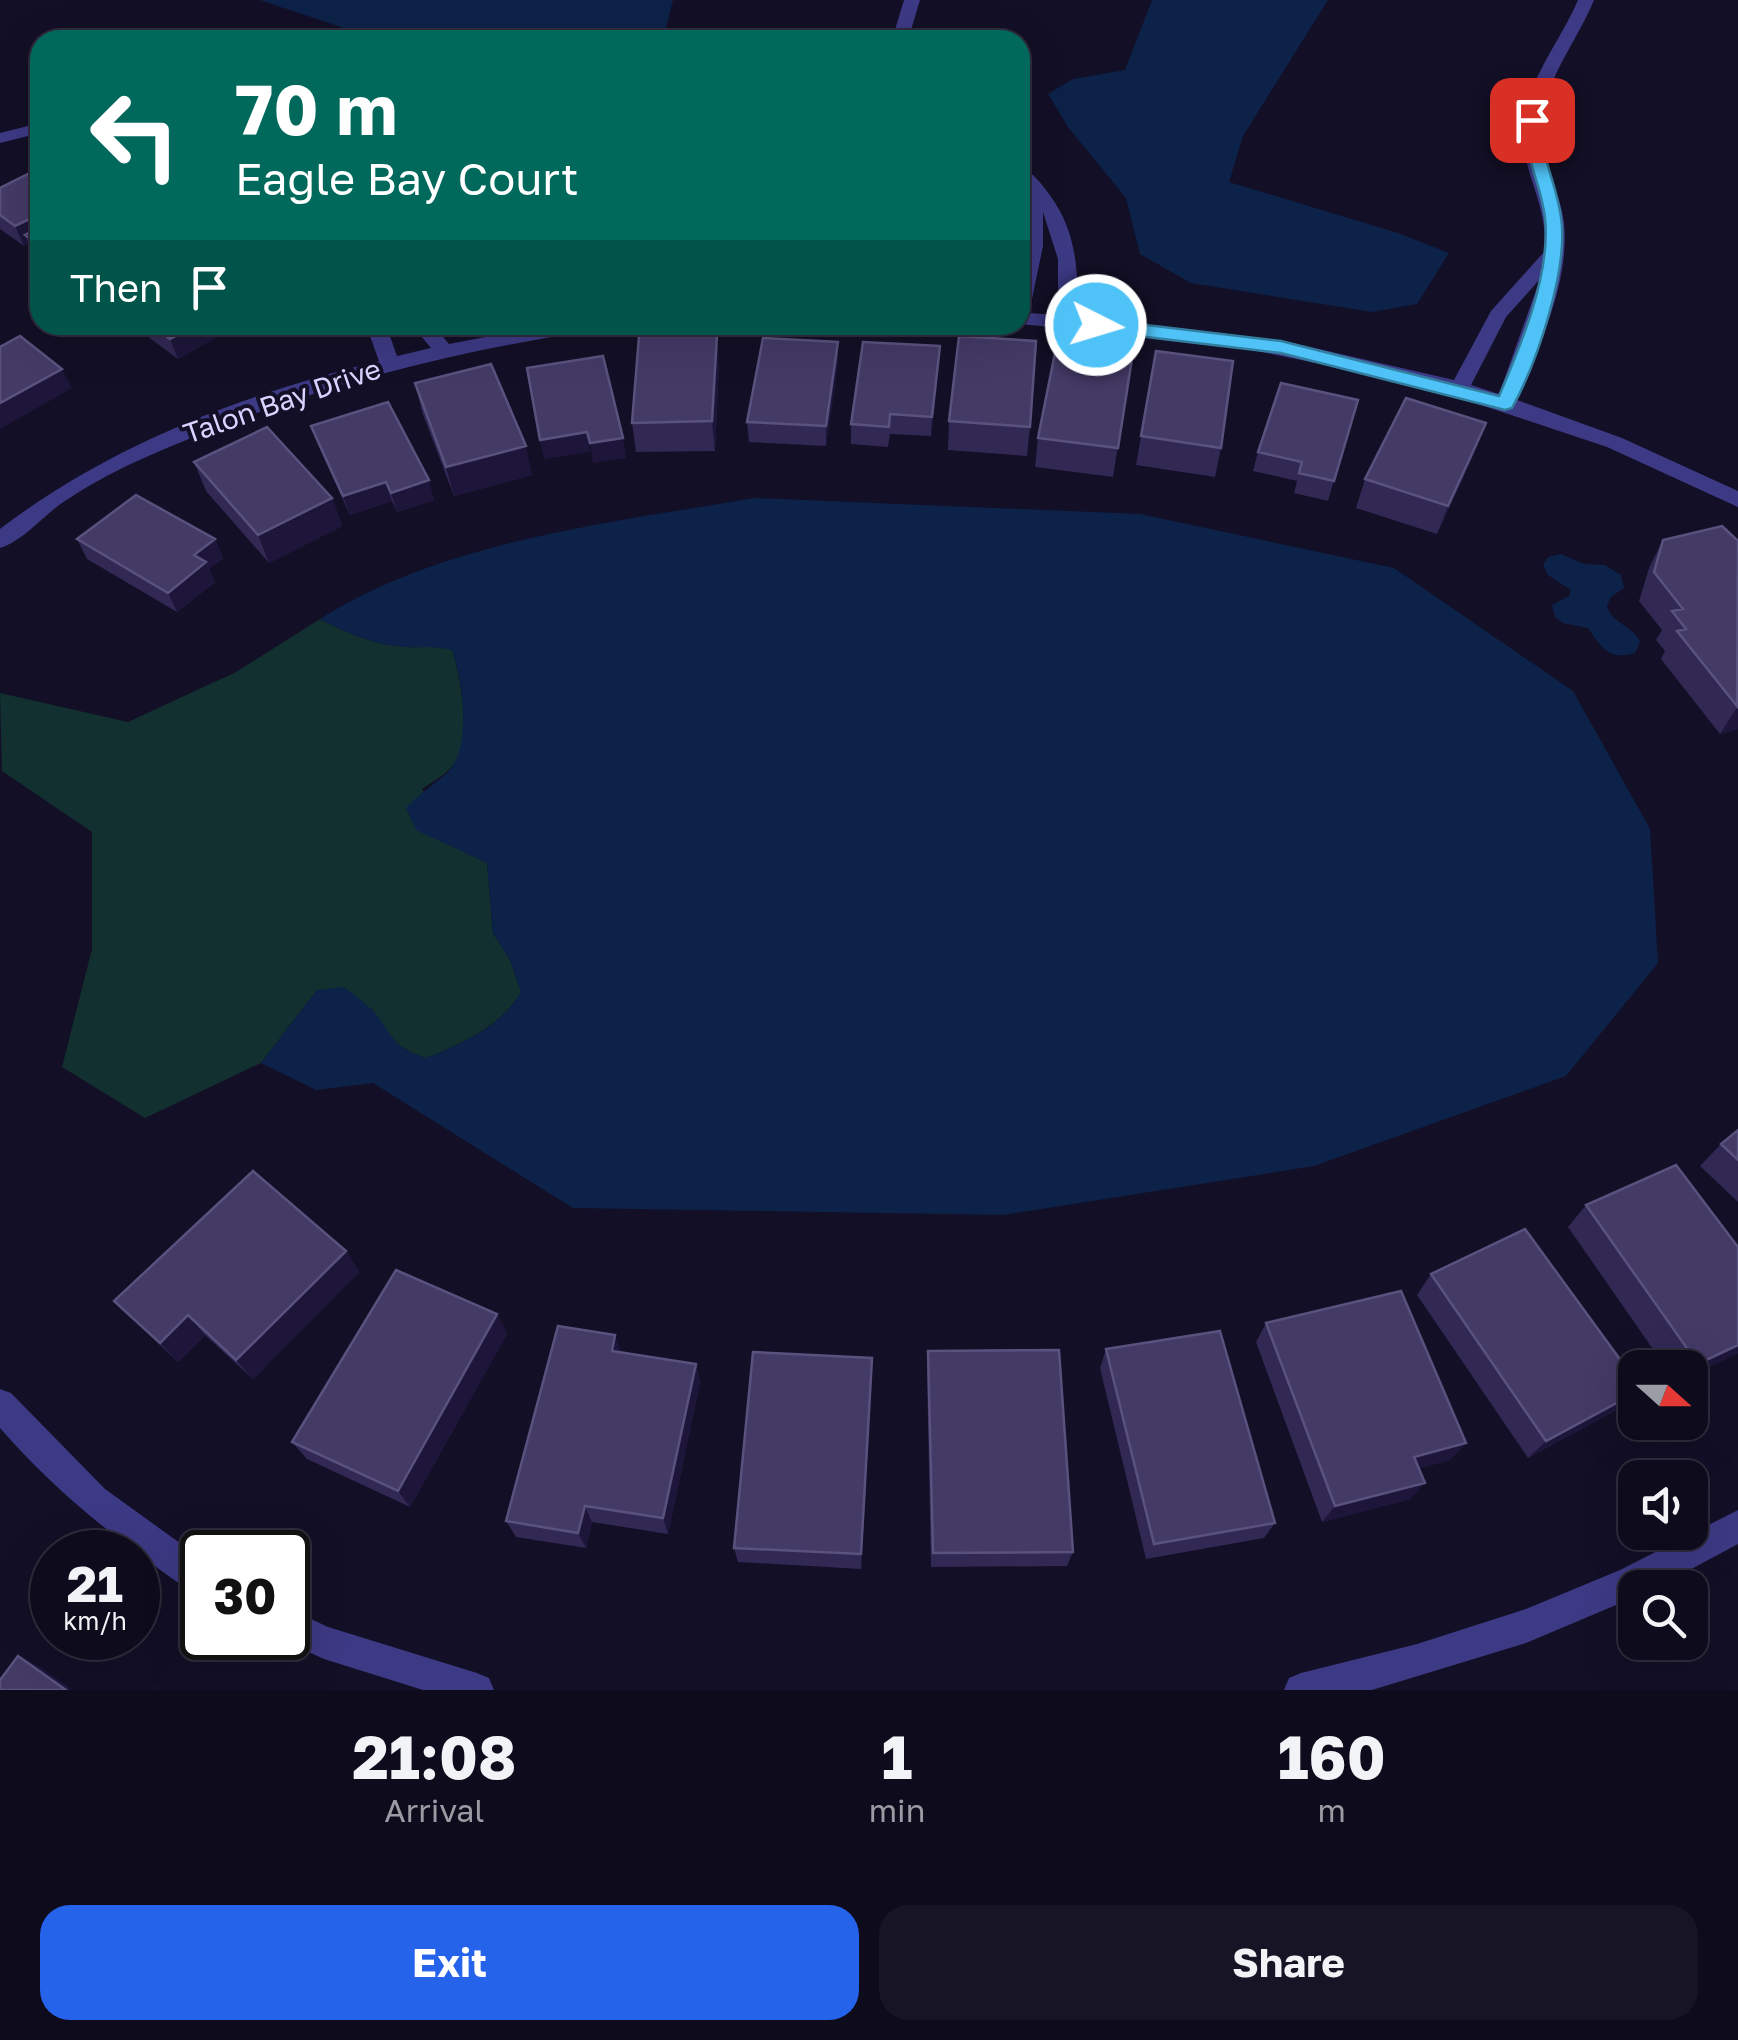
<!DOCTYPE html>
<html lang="en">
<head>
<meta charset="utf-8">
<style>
	:root { --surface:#0e0b1c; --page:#171425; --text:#f1f3f6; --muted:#9b9ba3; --line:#2e2b3b; --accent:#2563eb }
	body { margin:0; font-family:"Golos Text",sans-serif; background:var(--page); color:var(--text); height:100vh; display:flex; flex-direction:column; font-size:38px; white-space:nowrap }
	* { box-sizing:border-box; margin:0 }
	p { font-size:32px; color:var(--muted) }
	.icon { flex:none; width:55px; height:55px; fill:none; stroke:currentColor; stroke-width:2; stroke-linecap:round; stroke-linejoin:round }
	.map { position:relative; height:1690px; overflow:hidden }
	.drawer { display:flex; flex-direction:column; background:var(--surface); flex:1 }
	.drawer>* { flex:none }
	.banner { position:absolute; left:30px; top:30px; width:1000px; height:305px; border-radius:30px; box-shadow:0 10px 40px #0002,0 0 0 2px var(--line); background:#00695c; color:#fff; overflow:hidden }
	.needle { width:65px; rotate:111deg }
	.controls { position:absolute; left:1618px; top:1350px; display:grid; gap:20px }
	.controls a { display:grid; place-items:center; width:90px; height:90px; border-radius:20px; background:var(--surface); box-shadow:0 10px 40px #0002,0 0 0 2px var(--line); font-size:50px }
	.speed { position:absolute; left:30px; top:1530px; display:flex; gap:20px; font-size:50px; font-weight:700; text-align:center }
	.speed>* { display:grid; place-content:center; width:130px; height:130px; border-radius:50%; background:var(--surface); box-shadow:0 10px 40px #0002,0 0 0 2px var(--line); line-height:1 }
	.speed small { font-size:25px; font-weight:400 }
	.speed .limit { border:5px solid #111; border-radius:15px; background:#fff; color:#111 }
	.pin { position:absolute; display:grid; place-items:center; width:85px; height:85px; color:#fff; margin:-42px; border-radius:20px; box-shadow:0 5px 15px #0006 }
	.me { position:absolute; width:110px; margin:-55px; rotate:95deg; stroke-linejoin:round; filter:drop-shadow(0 0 8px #0008) }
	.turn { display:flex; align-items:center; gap:35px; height:210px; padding:0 40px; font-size:45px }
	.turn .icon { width:130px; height:130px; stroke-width:2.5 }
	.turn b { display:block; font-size:70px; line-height:85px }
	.then { display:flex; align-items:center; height:95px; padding:0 40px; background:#0003; gap:20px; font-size:38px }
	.eta { display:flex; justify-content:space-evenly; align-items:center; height:170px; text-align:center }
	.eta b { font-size:60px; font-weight:700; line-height:70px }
	.cta { display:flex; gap:20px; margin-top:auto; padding:20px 40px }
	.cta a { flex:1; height:115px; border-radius:30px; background:var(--accent); color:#fff; font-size:40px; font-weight:700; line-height:115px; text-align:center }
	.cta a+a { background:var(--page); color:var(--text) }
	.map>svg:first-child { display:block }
	.green { fill:#12302f }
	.water { fill:#0c2248 }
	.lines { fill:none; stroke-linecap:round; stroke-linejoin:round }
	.minor { fill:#3d3a85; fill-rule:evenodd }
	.wall { fill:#312854 }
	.shaded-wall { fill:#1d163a }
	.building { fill:#433a66; stroke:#5a527e; stroke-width:2.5 }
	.route { fill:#4fc3f7; stroke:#337fa1; stroke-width:2.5 }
	.labels { text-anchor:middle; stroke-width:8; stroke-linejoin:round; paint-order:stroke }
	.street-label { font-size:28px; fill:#d9d4ff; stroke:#130f26 }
</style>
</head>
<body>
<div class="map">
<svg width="1738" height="1690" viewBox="0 0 1738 1690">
	<rect width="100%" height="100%" fill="#130f26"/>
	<path class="green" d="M320,619C342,631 370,643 396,646C415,649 432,645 452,649C460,673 471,736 458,758C450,773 435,780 422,789L468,854L487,863L493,933L510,960L521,992C500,1027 463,1043 427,1058C399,1051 386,1034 372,1009L317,990L261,1063L145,1118L62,1067L92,949V832L2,771L0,693L128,722L236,672Z"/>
	<path class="water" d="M260,0H673L663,40H366L338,26Z
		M1152,0H1328L1243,136L1229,182L1398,233L1449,253L1417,304L1372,312L1191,283L1140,254L1126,198L1068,127L1048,94L1073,79L1125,70Z
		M754,498L1140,514L1394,568L1573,691L1650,829L1658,963L1566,1076L1314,1166L1004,1215L573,1208L373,1083L316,1090L261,1063L317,990L344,987C352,993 362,1000 369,1007C394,1031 387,1047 427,1058C463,1043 501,1027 521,992L510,960L493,933L487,863L416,830L406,808C419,793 434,785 448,772C472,747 463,680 452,650C432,645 415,649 396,646C370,643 342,631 320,619C446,540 610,523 754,498Z
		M1561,554L1584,564L1605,565L1621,575L1624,588L1611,597L1607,606C1612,624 1633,625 1640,642L1635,653C1608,661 1601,647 1588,628L1563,623L1555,617L1552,605L1569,596L1571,590L1548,575L1543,565L1548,557Z"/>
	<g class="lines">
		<path class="minor" d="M904,0H920L908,40H892Z
			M1578,0H1594C1578,39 1548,76 1541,119C1535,156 1560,187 1564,223C1570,282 1539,346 1517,400L1622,438L1738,491V507L1607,447L1415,383L1217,343L1020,324V270L1026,229L1020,167C1032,171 1041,183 1049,194C1077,231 1078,271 1078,317L1284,341L1454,380L1491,311L1544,252C1549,213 1529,183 1523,145C1516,94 1559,45 1578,0ZM1043,212L1058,259V315L1029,313L1043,246ZM1540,279L1499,394L1471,385L1506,317Z
			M40,123V133L0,143V133Z
			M366,325H386L397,356L431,348L412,325H433L449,344L548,325H599L589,331C431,355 282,396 135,462C111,473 84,488 62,503C42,517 23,541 0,548V529C111,444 244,394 379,361Z
			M0,1389L11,1393L105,1489L202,1559V1594C178,1586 157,1567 138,1553C88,1517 41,1475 0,1428Z
			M1738,1510V1544L1656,1588H1635V1597L1526,1643L1372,1690H1284L1289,1678L1301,1673L1417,1644L1526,1609L1620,1570Z
			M288,1608L328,1627L477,1673L489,1678L494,1690H423L324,1659L278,1638H288Z"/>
	</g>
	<path class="wall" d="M40,168V259L34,255L29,243L24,246L0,229V188Z
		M135,325H238L178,359L136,328Z
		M838,342V362L826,446L749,442L747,422Z
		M940,346L931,436L890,434L888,447L851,444V424Z
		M1156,351L1221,448L1215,477L1136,465Z
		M1133,352L1113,477L1035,467L1038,438Z
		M719,364L715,451L636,452L632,423Z
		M415,383L532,475L454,496L422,412Z
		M1358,400L1328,501L1294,493L1297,481L1253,471L1258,452Z
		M949,421L1030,427L1027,456L948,450Z
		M311,426L434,500L397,512L392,501L350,515L318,445Z
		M1475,452L1437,534L1356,508L1365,479Z
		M194,462L332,498L342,526L269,563L206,491Z
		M77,539H215L223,558L209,569L215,582L177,612L87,559Z
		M1663,540L1738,541V729L1720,734L1661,659L1665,651L1656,640L1662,630L1639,601L1649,568Z
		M1738,1130V1202L1700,1166L1721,1144Z
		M1586,1205L1738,1247V1353L1690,1376V1368H1666L1568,1227Z
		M346,1251L359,1272L253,1379L205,1335L178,1362L114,1301Z
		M1431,1274L1622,1407L1528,1458L1417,1295Z
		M497,1314L507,1334L410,1507L307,1459L292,1442Z
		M1266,1323L1466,1443L1450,1460L1419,1468L1410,1499L1322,1522L1256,1342Z
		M1106,1349L1275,1523L1264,1538L1146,1559L1100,1368Z
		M928,1351L1073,1552L1067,1566L931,1567L927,1370Z
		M621,1352L696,1364L700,1382L668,1534L592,1522L586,1548L516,1537L506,1521Z
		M872,1377L861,1569L738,1562L734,1548Z"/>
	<path class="shaded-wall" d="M40,214V238L25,235L29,243L24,246L15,226Z
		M195,325H238L178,359L170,339Z
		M717,335L719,364L715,451L712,421Z
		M838,342V362L826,446V426Z
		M940,346L939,366L931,436L932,417Z
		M62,369L72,388L0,429V403Z
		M1486,423L1475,452L1437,534L1448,506Z
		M587,432L590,452L544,459L540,440Z
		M623,438L626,458L593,463L590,443Z
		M526,446L532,475L454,496L446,467Z
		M429,480L434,500L397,512L391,493Z
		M386,482L392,501L350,515L343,496Z
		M332,498L342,526L269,563L258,535Z
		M215,539L223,558L209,569L215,582L177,612L168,593L194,555Z
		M1738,706V729L1720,734Z
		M346,1251L359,1272L253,1379L236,1360Z
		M497,1314L507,1334L410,1507L398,1491Z
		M188,1315L205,1335L178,1362L160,1343Z
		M615,1335L622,1354L612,1351Z
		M1738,1345V1353L1690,1376V1371L1698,1364Z
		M872,1358V1377L861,1569V1554Z
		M696,1364L700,1382L668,1534L663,1518Z
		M1635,1393V1395L1622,1407L1528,1458L1546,1441Z
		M1466,1443L1450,1460L1400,1474L1414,1457Z
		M1425,1483L1410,1499L1322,1522L1335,1506Z
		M585,1506L592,1522L586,1548L578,1533Z
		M18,1656L42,1668L73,1690H66Z"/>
	<path class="building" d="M40,168V214L15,226L0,215V188Z
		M40,227V246L25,235Z
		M151,325H195L170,339Z
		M717,335L712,421L632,423L639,336Z
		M20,336L62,369L0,403V347Z
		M959,336L1036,341L1030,427L949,421Z
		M763,338L838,342L826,426L747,422Z
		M863,342L940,346L932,417L890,414L889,427L851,424Z
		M1057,343L1133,352L1118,448L1038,438Z
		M1156,351L1233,361L1221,448L1141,436Z
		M603,356L623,438L590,443L587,432L540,440L527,368Z
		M491,364L526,446L446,467L415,383Z
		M1281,383L1358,400L1334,481L1299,473L1302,462L1258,452Z
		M1406,398L1486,423L1448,506L1365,479Z
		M388,402L429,480L391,493L386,482L343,496L311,426Z
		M267,427L332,498L258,535L194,462Z
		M136,495L215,539L194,555L206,562L168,593L77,539Z
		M1722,526L1738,541L1737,706L1677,631L1686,629L1672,611L1683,609L1654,572L1663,540Z
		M1738,1130V1160L1721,1144Z
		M1676,1165L1738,1247V1345L1698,1364L1586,1205Z
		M253,1171L346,1251L236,1360L188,1315L160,1343L114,1301Z
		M1525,1229L1635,1380V1393L1546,1441L1431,1274Z
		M396,1270L497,1314L398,1491L292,1442Z
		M1401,1291L1466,1443L1414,1457L1425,1483L1335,1506L1266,1323Z
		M558,1326L615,1335L612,1351L696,1364L663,1518L585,1506L578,1533L506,1521Z
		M1220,1331L1275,1523L1154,1544L1106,1349Z
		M1059,1350L1073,1552L933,1553L928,1351Z
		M753,1352L872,1358L861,1554L734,1548Z
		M18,1656L66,1690H0V1680Z"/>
	<path class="route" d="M1532,115L1540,120C1541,158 1556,182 1561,217C1569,268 1537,363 1512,408L1505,410L1281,353L1096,331L1087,325L1096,319L1281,341L1499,396C1521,345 1551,274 1545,218C1541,183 1525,160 1524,120Z"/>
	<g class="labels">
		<g class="street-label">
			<text transform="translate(282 401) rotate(-19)" y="10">Talon Bay Drive</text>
		</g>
	</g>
</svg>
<div class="controls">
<a><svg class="needle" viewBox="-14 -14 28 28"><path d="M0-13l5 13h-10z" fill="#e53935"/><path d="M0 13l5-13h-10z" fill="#9b9ba3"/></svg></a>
<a><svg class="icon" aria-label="sound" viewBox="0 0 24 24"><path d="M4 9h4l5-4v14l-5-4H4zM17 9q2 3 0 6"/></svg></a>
<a><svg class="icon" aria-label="search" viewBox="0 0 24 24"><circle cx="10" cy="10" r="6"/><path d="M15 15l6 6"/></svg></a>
</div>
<div class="speed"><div>21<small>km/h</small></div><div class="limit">30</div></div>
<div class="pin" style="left:1532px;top:120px;background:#d93025"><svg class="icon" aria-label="arrive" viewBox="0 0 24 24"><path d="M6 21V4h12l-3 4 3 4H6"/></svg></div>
<svg class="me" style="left:1096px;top:325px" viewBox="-20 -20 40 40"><circle r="17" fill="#4fc3f7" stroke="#fff" stroke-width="3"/><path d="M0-11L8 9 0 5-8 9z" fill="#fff"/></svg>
<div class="banner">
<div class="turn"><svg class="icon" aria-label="left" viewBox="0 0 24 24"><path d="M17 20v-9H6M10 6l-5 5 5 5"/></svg><div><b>70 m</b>Eagle Bay Court</div></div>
<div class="then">Then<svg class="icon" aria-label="arrive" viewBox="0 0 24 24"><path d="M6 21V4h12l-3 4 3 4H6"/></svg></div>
</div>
</div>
<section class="drawer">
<div class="eta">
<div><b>21:08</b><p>Arrival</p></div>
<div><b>1</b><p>min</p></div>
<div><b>160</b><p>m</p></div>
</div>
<div class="cta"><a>Exit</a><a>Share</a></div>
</section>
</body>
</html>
